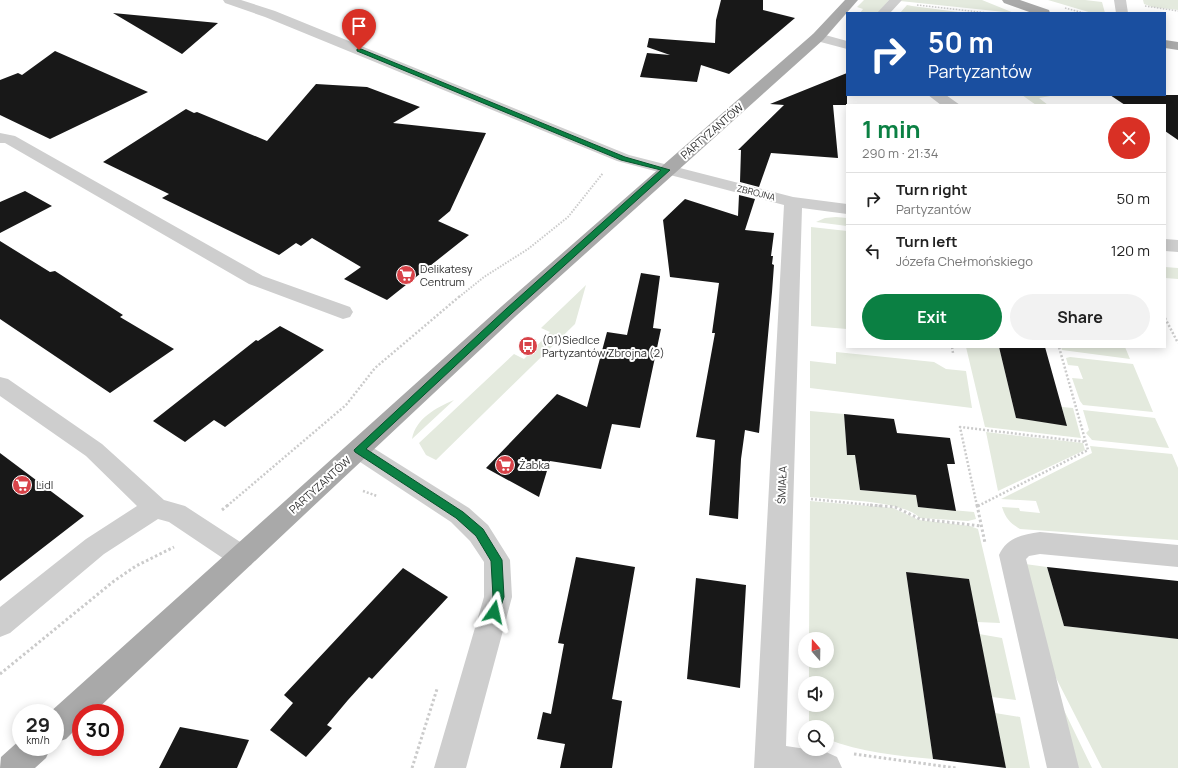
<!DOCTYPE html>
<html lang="en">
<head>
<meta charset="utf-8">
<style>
	:root { --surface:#fff; --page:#f2f2f2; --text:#222; --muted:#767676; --line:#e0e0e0; --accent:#0b8043 }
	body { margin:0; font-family:Manrope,sans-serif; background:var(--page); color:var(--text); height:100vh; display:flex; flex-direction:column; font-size:15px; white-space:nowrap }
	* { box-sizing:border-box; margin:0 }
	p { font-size:13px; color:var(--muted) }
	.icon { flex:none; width:22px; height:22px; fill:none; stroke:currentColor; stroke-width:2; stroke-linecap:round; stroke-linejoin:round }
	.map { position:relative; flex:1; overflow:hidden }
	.drawer { position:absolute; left:846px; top:104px; width:320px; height:244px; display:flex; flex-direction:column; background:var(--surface); border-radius:0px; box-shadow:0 2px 10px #0003 }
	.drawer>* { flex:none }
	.top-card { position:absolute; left:846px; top:12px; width:320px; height:84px; border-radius:0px; box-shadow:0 2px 10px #0003; background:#1a4fa0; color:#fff; overflow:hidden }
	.needle { width:26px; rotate:340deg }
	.controls { position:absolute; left:798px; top:632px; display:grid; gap:8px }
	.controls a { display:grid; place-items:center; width:36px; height:36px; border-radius:50%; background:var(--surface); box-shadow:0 2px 10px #0003; font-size:20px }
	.speed { position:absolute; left:12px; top:704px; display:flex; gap:8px; font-size:20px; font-weight:700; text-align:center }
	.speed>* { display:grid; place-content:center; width:52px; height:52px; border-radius:50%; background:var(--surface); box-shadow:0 2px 10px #0003; line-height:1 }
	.speed small { font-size:10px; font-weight:400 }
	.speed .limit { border:6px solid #d22; background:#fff; color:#111 }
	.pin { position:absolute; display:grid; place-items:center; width:34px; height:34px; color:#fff; margin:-41px -17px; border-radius:50% 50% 50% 0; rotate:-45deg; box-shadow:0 0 4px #0007 }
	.pin .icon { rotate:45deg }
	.me { position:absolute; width:44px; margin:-22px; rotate:11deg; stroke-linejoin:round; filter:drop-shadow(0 0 3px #0008) }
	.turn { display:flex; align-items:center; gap:14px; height:84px; padding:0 16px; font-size:18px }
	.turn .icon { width:52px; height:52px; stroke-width:2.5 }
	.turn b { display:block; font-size:28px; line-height:34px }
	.round { display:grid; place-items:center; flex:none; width:42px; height:42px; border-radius:21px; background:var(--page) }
	.headline { display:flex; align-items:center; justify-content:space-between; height:68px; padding:0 16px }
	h1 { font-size:24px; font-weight:700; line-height:30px; color:var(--accent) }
	.button { display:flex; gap:8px; margin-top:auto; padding:8px 16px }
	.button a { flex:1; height:46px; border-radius:24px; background:var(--accent); color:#fff; font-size:16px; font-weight:700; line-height:46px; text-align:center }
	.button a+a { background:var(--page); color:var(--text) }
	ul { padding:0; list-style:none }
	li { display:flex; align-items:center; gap:12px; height:52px; padding:0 16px; border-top:1px solid var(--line) }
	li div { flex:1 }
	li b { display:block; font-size:15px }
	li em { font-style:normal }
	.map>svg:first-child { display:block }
	.green { fill:#e4eade }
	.building { fill:#181818 }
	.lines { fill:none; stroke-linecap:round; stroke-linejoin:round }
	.path-far3 { stroke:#cbcbcb; stroke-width:1.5; stroke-dasharray:1.5 1.5; stroke-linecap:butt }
	.path-far2 { stroke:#cbcbcb; stroke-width:2; stroke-dasharray:1.5 1.5; stroke-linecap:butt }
	.path-far1 { stroke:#cbcbcb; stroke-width:2.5; stroke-dasharray:2 2; stroke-linecap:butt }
	.path { stroke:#cbcbcb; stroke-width:3; stroke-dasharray:2.5 2.5; stroke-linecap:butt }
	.minor { fill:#cecece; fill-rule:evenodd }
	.major { fill:#a9a9a9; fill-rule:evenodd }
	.route { fill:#0b8043; stroke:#07532c }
	.labels { text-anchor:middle; stroke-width:4; stroke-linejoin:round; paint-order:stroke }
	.far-street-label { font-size:9px; fill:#313131; stroke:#fff }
	.street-label { font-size:11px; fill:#313131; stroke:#fff }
	.poi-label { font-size:11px; fill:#313131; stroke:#fff; text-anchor:start }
</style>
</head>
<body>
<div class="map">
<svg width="1178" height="768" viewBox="0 0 1178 768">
	<rect width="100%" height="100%" fill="#fff"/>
	<path class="green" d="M864,0H889L878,13H860L863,9L857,7Z
		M902,0H982L1014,13L900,1Z
		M1048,0H1085L1102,2L1105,13H1092Z
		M1143,0H1178V10L1152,7L1144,4Z
		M907,5L912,6L966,13H900Z
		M1022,95H1056L1039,98L1048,105H1036Z
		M836,217L847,218V226L816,222L825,218Z
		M811,227L847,231V329L811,326Z
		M1165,267L1178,268V279L1165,278Z
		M586,285L575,324L436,460L426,455L419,443L514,354L524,359L550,332L541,328Z
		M966,347H999L1016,418L1066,425L1062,407L1073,408L1081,438L985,427Z
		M1061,347H1125L1130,359L1062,350Z
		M836,352L934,362L946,369L966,371L972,408L810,388V361L836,364Z
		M1070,357L1133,364L1153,412L1083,405L1080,401L1072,378L1083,379L1078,366L1068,365L1066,358Z
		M454,400L412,439C416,418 436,408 454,400Z
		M1083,410L1155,418L1169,448L1092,440L1086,433L1089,430Z
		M810,411L844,414L847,455H855L860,490L916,495L918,507L974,512L976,519L968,521L920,518C903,500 836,500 810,497Z
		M986,432L1083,443L1085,450L998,491Z
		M1090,446L1172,454L1178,468V540L1020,529C1010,523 1006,519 1002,507L1019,508L1020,511L1040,513L1036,501L1001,499L1092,453Z
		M810,501L893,508L919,520L970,526L978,529L1000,623L977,622L967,579L906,572L933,759C898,756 860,752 827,739V727H810L809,724V705H827V683H809V661H827V639H809Z
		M1025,564L1047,567L1064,626L1178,639V768H1102L1054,674Z
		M979,634L1002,638L1016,700L992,697Z
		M1061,704L1092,768H1077Z
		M995,713L1020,717L1030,768H1006Z"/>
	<path class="building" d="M721,0H763V10L795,18L729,74L701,65L697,82L640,77L647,53L670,55L647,47L649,38L715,43L716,20Z
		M113,13L218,23L182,54Z
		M55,51L80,62L148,92L50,139L0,115V80L18,73L22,75Z
		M847,73V105H833L838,158L771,153L759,187L740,182L741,150H738L784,105L770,104Z
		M316,84L367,87L420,107L393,123L486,133L450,211L438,221L469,235L387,300L344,279L361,267L312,238L301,246L296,243L279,255L162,198L169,194L103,162L186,109L194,113L197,112L267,141Z
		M1110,95H1178V140L1165,131V105H1125Z
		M25,191L52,206L0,233V202Z
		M739,195L755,199L745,230L774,233L771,256H773L772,264L774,265L772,292L759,433L745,430L741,459L738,519L709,515L715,440L696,437L715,333H712L719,283L670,277L663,220L685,199L738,216Z
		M0,241L50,272L55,271L123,315L120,317L174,349L110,393L0,319Z
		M641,273L660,276L653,328L661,329L640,428L612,424L601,469L550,461L539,497L486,468L557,394L587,407L607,332L627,335Z
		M280,326L324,350L225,427L214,420L185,442L153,421L256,340L258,341Z
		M999,347H1045L1067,426L1016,418Z
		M844,414L894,419L897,433L950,438L955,464H947L956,511L918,507L916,495L860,490L855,455H847Z
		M0,453L84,516L0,581Z
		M576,557L635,567L612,699L622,701L612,768H560L565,744L537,739L543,712L551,714L564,644L558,643Z
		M1047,567L1178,581V639L1064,626Z
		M403,568L448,597L372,679L369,677L348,700L327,725L332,728L306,757L270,730L293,703L284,695Z
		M906,572L969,579L1006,768L933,759Z
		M696,578L746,585L740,688L687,679Z
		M180,727L249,740L237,768H159Z"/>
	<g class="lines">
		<path class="path-far3" d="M917,5L988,13
			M1145,6L1178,11
			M1065,8L1084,13"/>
		<path class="path-far2" d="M459,297L484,277L528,249L568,217L603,173"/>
		<path class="path-far1" d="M1165,318L1178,343
			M952,347L953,353
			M363,491L377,496
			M811,499L880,506
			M227,506L346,405L375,368L460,296
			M977,506L960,427L1086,442
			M978,506L1088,450L1059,347"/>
		<path class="path" d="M870,505L895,507L920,519L981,526
			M977,505L985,543
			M977,506L980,505
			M222,510L228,505
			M0,674L114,581L136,566L174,547
			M854,754L956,768
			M412,768L437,689"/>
		<path class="minor" d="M223,0H241L275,11L629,155L793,197L847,204V214L802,208L786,746L826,752L837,757L842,768H754L784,205L617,161L265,17L225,3Z
			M889,0H902L890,13H877Z
			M1114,0H1126L1128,13H1116Z
			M818,33L847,41V49L813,40L811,37L813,34Z
			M928,95H946L960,105H941Z
			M0,133L15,136L263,276L350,307L353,312L350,317L343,319L249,284L5,143H0Z
			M1165,239L1178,240V252L1165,251Z
			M0,377L8,379L102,444L164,500L185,506L251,549L255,557L251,565L242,568L233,565L169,522L158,519L104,554L10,633L0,637V607L86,539L137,506L86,456L0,396Z
			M359,441L367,444L469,508L488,525L510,560L512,597L466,768H434L484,597V562L470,541L451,522L351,456L347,450L351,444Z
			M1040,532L1178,545V567L1040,554L1029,556L1026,559L1079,768H1047L999,555C1007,537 1022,535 1040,532Z"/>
		<path class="major" d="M845,0H858L823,40L516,316L93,713H81V724L66,739L55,743V713H49L502,306L813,34Z
			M1002,0H1020L1049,10L1050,13H1032L1004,3Z
			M1165,40L1178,42V50L1165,48Z
			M21,739V747H51L46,758L35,768H0L1,757Z"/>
	</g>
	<path class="route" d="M357,49H361L625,157L670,170L512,313L366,449L463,512L483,529L502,560L504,597L498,615L494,617L490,615L489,612L493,597L491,561L476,536L456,518L355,452L354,450L506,309L661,170L621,160L357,51Z"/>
	<defs>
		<g id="supermarket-disc" transform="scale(1)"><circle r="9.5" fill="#d84349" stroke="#fff"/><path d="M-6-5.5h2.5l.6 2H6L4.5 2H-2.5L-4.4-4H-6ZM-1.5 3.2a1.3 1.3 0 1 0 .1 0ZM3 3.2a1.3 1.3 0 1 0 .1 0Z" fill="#fff"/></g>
		<g id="bus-disc" transform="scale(1)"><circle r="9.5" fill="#d84349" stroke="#fff"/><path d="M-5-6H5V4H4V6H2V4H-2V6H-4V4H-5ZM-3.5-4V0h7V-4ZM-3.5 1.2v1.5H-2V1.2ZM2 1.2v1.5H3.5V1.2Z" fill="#fff"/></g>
	</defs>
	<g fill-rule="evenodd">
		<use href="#supermarket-disc" x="406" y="275"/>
		<use href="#bus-disc" x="528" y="346"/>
		<use href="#supermarket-disc" x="505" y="465"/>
		<use href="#supermarket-disc" x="22" y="485"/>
	</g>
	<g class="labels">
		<g class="far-street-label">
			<text transform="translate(756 193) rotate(14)" y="3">ZBROJNA</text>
		</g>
		<g class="street-label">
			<text transform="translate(712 131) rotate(-41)" y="4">PARTYZANTÓW</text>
			<text transform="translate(320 485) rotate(-42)" y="4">PARTYZANTÓW</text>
			<text transform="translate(782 485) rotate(-88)" y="4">ŚMIAŁA</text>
		</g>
		<g class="poi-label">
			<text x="420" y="273">Delikatesy<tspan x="420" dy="13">Centrum</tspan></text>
			<text x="542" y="344">(01)Siedlce<tspan x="542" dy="13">Partyzantów Zbrojna (2)</tspan></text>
			<text x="519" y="469">Żabka</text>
			<text x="36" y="489">Lidl</text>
		</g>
	</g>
</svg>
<div class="controls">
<a><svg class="needle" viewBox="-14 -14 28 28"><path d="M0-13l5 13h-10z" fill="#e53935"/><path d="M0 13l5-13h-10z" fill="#767676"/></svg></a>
<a><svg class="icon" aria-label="sound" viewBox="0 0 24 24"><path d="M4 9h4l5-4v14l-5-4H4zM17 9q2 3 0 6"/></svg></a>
<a><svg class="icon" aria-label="search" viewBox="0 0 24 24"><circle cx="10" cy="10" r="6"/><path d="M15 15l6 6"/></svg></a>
</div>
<div class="speed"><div>29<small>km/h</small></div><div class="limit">30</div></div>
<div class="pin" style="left:359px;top:50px;background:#d93025"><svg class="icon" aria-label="arrive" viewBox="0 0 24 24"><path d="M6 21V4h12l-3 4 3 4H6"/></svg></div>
<svg class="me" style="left:494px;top:612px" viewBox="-20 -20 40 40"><path d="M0-17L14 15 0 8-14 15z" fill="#0b8043" stroke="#fff" stroke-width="4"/></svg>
<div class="top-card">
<div class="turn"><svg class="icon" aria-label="right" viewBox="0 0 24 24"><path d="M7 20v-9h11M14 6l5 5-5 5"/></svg><div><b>50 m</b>Partyzantów</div></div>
</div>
<section class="drawer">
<div class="headline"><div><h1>1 min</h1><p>290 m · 21:34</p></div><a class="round" style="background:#d93025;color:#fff"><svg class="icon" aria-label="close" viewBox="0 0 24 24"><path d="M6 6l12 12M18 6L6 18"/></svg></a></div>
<ul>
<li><svg class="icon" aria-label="right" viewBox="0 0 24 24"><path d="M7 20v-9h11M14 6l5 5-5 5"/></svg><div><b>Turn right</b><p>Partyzantów</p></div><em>50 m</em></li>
<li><svg class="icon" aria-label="left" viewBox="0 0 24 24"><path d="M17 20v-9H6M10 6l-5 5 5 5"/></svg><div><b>Turn left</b><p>Józefa Chełmońskiego</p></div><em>120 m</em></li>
</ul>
<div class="button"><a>Exit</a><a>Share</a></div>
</section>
</div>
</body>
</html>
